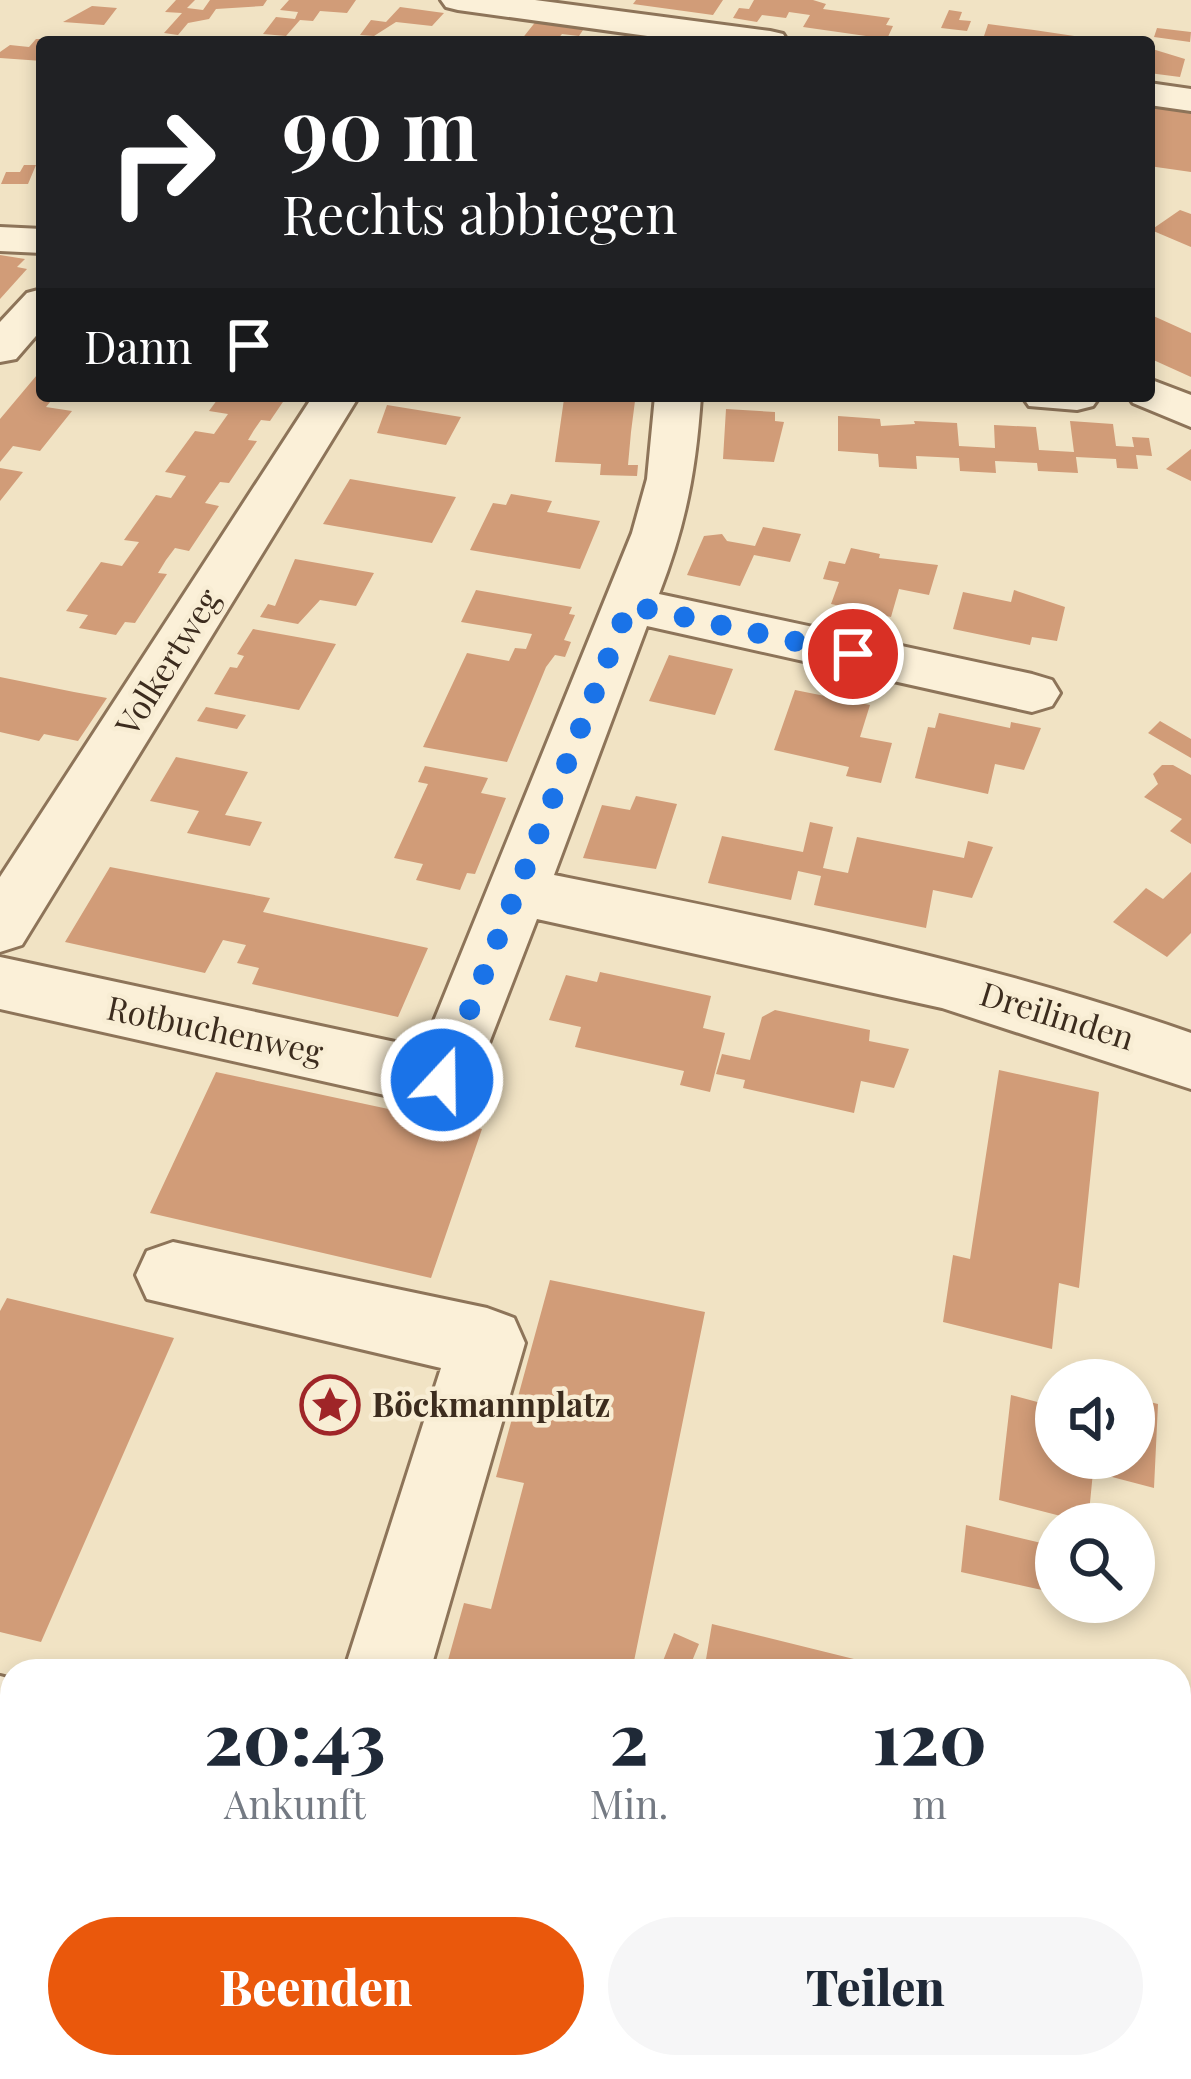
<!DOCTYPE html>
<html lang="de">
<head>
<meta charset="utf-8">
<style>
	:root { --surface:#fff; --page:#f6f6f7; --text:#1f2937; --muted:#747a83; --accent:#ea580c }
	body { margin:0; font-family:"Playfair Display",serif; background:var(--page); color:var(--text); height:100vh; display:flex; flex-direction:column; font-size:45px; white-space:nowrap }
	* { box-sizing:border-box; margin:0 }
	p { font-size:39px; color:var(--muted) }
	.icon { flex:none; width:66px; height:66px; fill:none; stroke:currentColor; stroke-width:2; stroke-linecap:round; stroke-linejoin:round }
	.map { position:relative; flex:1; overflow:hidden }
	.side { position:absolute; left:0px; top:1659px; width:1191px; height:420px; display:flex; flex-direction:column; background:var(--surface); border-radius:36px 36px 0 0; box-shadow:0 6px 18px #0003 }
	.side>* { flex:none }
	.guide { position:absolute; left:36px; top:36px; width:1119px; height:366px; border-radius:12px; box-shadow:0 6px 18px #0003; background:#202124; color:#fff; overflow:hidden }
	.tools { position:absolute; left:1035px; top:1359px; display:grid; gap:24px }
	.tools a { display:grid; place-items:center; width:120px; height:120px; border-radius:50%; background:var(--surface); box-shadow:0 6px 18px #0003; font-size:60px }
	.pin { position:absolute; display:grid; place-items:center; width:102px; height:102px; color:#fff; margin:-51px; border:6px solid #fff; border-radius:50%; box-shadow:0 3px 12px #0007 }
	.me { position:absolute; width:132px; margin:-66px; rotate:21deg; stroke-linejoin:round; filter:drop-shadow(0 0 9px #0008) }
	.turn { display:flex; align-items:center; gap:42px; height:252px; padding:0 48px; font-size:54px }
	.turn .icon { width:156px; height:156px; stroke-width:2.5 }
	.turn b { display:block; font-size:84px; line-height:102px }
	.then { display:flex; align-items:center; height:114px; padding:0 48px; background:#0003; gap:24px; font-size:45px }
	.eta { display:flex; justify-content:space-evenly; align-items:center; height:204px; text-align:center }
	.eta b { font-size:72px; font-weight:800; line-height:84px }
	.primary-button { display:flex; gap:24px; margin-top:auto; padding:24px 48px }
	.primary-button a { flex:1; height:138px; border-radius:72px; background:var(--accent); color:#fff; font-size:48px; font-weight:800; line-height:138px; text-align:center }
	.primary-button a+a { background:var(--page); color:var(--text) }
	.map>svg:first-child { display:block }
	.building { fill:#d19c78 }
	.lines { fill:none; stroke-linecap:round; stroke-linejoin:round }
	.minor-casing { stroke:#8d7459; stroke-width:6 }
	.minor { fill:#fbf0d8; fill-rule:evenodd }
	.route { stroke:#1a73e8; stroke-width:21; stroke-dasharray:0 37.8 }
	.labels { text-anchor:middle; stroke-width:9; stroke-linejoin:round; paint-order:stroke }
	.street-label { font-size:33px; fill:#3c2c1e; stroke:#f8edd4 }
	.poi-label { font-size:33px; font-weight:bold; fill:#3c2c1e; stroke:#f8edd4; text-anchor:start }
</style>
</head>
<body>
<div class="map">
<svg width="1191" height="2079" viewBox="0 0 1191 2079">
	<rect width="100%" height="100%" fill="#f1e3c4"/>
	<path class="building" d="M176,0H195L187,8L203,10L210,0H267L263,6L216,9L209,19L188,23L178,35L164,33L182,13L165,12Z
		M289,0H356L347,13L320,11L313,21L300,20L286,36L263,34L276,17L295,19L298,12L280,10Z
		M636,0H723L713,15L633,4Z
		M754,0H813L826,4L823,9L890,18L886,25L893,26L887,39L803,27L810,15L789,12L786,18L762,15L757,22L733,18L739,8L749,9Z
		M92,6L117,8L104,25L63,22Z
		M400,7L444,13L432,26L396,22L374,36L360,35L371,20L386,22Z
		M949,10L962,12L959,20L971,21L967,31L941,28Z
		M537,20L585,27L579,36L562,34L555,42L521,40Z
		M988,24L1034,30L1081,37L1079,42H982Z
		M1157,28L1191,32L1190,42L1154,37Z
		M36,39H42V61L0,58V52L10,45L29,47Z
		M1149,48L1185,59L1180,77L1149,73Z
		M1149,107L1191,113V172L1149,166Z
		M24,165H36L28,184H1L6,172H20Z
		M1180,210L1191,214V247L1151,230Z
		M0,255L25,259L17,267L27,269L0,299Z
		M1149,314L1191,333V377L1149,358Z
		M42,369V396H55L46,407L72,411L40,451L13,446L0,462V419Z
		M220,396H287L270,421L261,420L254,430L248,440L257,441L229,483L220,482L205,503L219,506L189,551L175,548L166,560L158,573L167,574L135,623L125,622L116,635L79,628L88,615L66,611L101,562L122,566L139,542L124,540L156,495L171,498L186,476L165,472L195,431L214,434L228,414L209,411Z
		M604,396H645L644,402L635,401L631,432L628,465H638L637,476L600,475L601,464L555,462L564,399L603,400Z
		M387,405L461,417L446,445L377,433Z
		M726,409L775,412V421L784,422L774,462L723,459Z
		M838,416L880,419L881,426L915,424L914,421L957,423L959,446L995,448L994,425L1036,427L1039,450L1074,452L1070,421L1113,424L1116,446L1134,447L1132,437L1149,438L1152,456L1136,455L1138,469L1117,468L1116,459L1076,457L1078,473L1038,471L1037,463L995,461L996,473L960,471L959,458L916,456L917,469L879,467L878,454L838,451Z
		M1191,449V481L1166,469Z
		M0,468L23,472L0,501Z
		M350,479L402,488L456,497L432,543L323,524Z
		M511,494L552,501L547,512L600,521L580,569L470,550L493,503L506,505Z
		M763,527L801,534L790,562L754,555L740,586L687,575L704,536L722,534L727,541L755,546Z
		M851,548L880,554L879,558L938,565L929,595L899,589L891,617L831,604L839,582L823,579L829,561L845,564Z
		M295,559L374,573L356,606L320,600L298,624L260,617L268,604L275,606Z
		M476,590L572,607L569,614L575,615L564,640L571,642L565,657L555,655L546,667L507,762L423,747L467,653L509,661L515,648L526,649L532,634L461,622Z
		M1014,590L1065,607L1057,641L1032,637L1030,645L953,629L963,592L1011,602Z
		M253,629L336,644L299,710L214,694L230,667L237,668L244,656L237,654Z
		M669,655L733,669L715,715L649,701Z
		M0,677L74,692L107,698L78,741L44,734L39,741L0,732Z
		M795,690L870,705L860,737L892,743L881,783L846,776L849,767L774,750Z
		M206,707L246,715L237,729L197,721Z
		M939,713L1010,728L1011,722L1041,728L1024,770L995,764L988,794L915,778L928,727L935,728Z
		M1160,721L1191,739V758L1148,733Z
		M176,757L248,772L225,815L262,822L250,846L187,833L199,811L150,801Z
		M1162,765H1173L1191,775V844L1170,831L1182,819L1144,797L1158,784L1153,774Z
		M425,766L488,778L481,793L506,798L475,874L467,873L460,890L416,880L423,864L394,858L428,784L418,782Z
		M636,796L677,804L656,869L583,858L602,805L630,810Z
		M810,822L833,827L823,868L848,873L857,837L964,858L968,841L993,847L972,898L933,890L926,928L814,905L821,876L798,871L791,900L708,883L722,836L803,852Z
		M110,867L270,898L263,912L428,948L398,1017L252,984L259,968L237,963L246,945L223,940L205,973L65,942Z
		M1191,872V933L1167,957L1113,922L1146,888L1163,899Z
		M600,972L711,996L703,1028L725,1033L710,1092L680,1085L684,1071L575,1047L581,1027L549,1020L566,975L597,982Z
		M775,1010L870,1030L869,1041L909,1049L894,1088L861,1081L854,1113L743,1088L745,1080L716,1074L722,1054L750,1060L762,1017Z
		M999,1070L1099,1092L1079,1288L1059,1283L1052,1349L943,1322L953,1255L970,1259Z
		M216,1072L482,1129L431,1278L150,1213Z
		M550,1280L705,1312L632,1671H445L464,1603L491,1609L524,1483L496,1477Z
		M7,1298L174,1338L41,1642L0,1632V1311Z
		M1011,1395L1056,1407V1458H1134V1398L1158,1404L1154,1488L1093,1472L1088,1523L999,1500Z
		M966,1525L1054,1546L1051,1592L961,1572Z
		M712,1624L866,1662L865,1671H704Z
		M674,1633L699,1644L688,1671H659Z
		M12,1922V2067H46L42,2079H0V1952Z
		M135,2067H257L254,2079H131Z
		M323,2067H479L476,2079H319Z
		M568,2067H743L781,2078L565,2079Z"/>
	<g class="lines">
		<g class="minor-casing">
			<path id="minor" d="M441,0H535L770,31L783,34L788,42H691L458,10L446,7Z
				M1149,83L1191,89V111L1149,105Z
				M0,227L42,229V253L0,251Z
				M42,289V329L16,359L0,362V322L27,293Z
				M1149,379L1191,395V427L1133,403L1128,396H1149Z
				M313,396H359L22,945L0,952V877Z
				M655,396H701C696,470 686,524 659,594L1032,674L1052,680L1060,693L1052,706L1032,712L647,626L554,875C769,918 983,960 1191,1033V1089L942,1008L537,919L467,1100L443,1108L0,1009V957L423,1048L632,533L647,479Z
				M1022,396H1100L1093,406L1077,410L1029,406Z
				M173,1242L487,1308L514,1318L525,1343L430,1671H344L441,1368L147,1299L136,1275L147,1251Z
				M0,1676L12,1679V1765L0,1762Z
				M1179,1990L1191,1994V2079H1162L1143,2067H1179Z
				M997,2067H1095L1093,2079H995Z"/>
		</g>
		<use href="#minor" class="minor"/>
	</g>
	<g class="lines">
		<path class="route" d="M442,1080L629,605L853,654"/>
	</g>
	<defs>
		<g id="sight-ring" transform="scale(3)"><circle r="9.5" fill="#f8edd4" stroke="#9f2528" stroke-width="1.5"/><path d="M0-6L1.8-2.2L6-1.7L2.9 1.2L3.7 5.4L0 3.3L-3.7 5.4L-2.9 1.2L-6-1.7L-1.8-2.2Z" fill="#9f2528"/></g>
	</defs>
	<g fill-rule="evenodd">
		<use href="#sight-ring" x="330" y="1405"/>
	</g>
	<g class="labels">
		<g class="street-label">
			<text transform="translate(168 662) rotate(-58)" y="12">Volkertweg</text>
			<text transform="translate(1057 1016) rotate(17)" y="12">Dreilinden</text>
			<text transform="translate(215 1030) rotate(12)" y="12">Rotbuchenweg</text>
		</g>
		<g class="poi-label">
			<text x="372" y="1417">Böckmannplatz</text>
		</g>
	</g>
</svg>
<div class="tools">
<a><svg class="icon" aria-label="sound" viewBox="0 0 24 24"><path d="M4 9h4l5-4v14l-5-4H4zM17 9q2 3 0 6"/></svg></a>
<a><svg class="icon" aria-label="search" viewBox="0 0 24 24"><circle cx="10" cy="10" r="6"/><path d="M15 15l6 6"/></svg></a>
</div>
<div class="pin" style="left:853px;top:654px;background:#d93025"><svg class="icon" aria-label="arrive" viewBox="0 0 24 24"><path d="M6 21V4h12l-3 4 3 4H6"/></svg></div>
<svg class="me" style="left:442px;top:1080px" viewBox="-20 -20 40 40"><circle r="17" fill="#1a73e8" stroke="#fff" stroke-width="3"/><path d="M0-11L8 9 0 5-8 9z" fill="#fff"/></svg>
<div class="guide">
<div class="turn"><svg class="icon" aria-label="right" viewBox="0 0 24 24"><path d="M7 20v-9h11M14 6l5 5-5 5"/></svg><div><b>90 m</b>Rechts abbiegen</div></div>
<div class="then">Dann<svg class="icon" aria-label="arrive" viewBox="0 0 24 24"><path d="M6 21V4h12l-3 4 3 4H6"/></svg></div>
</div>
<section class="side">
<div class="eta">
<div><b>20:43</b><p>Ankunft</p></div>
<div><b>2</b><p>Min.</p></div>
<div><b>120</b><p>m</p></div>
</div>
<div class="primary-button"><a>Beenden</a><a>Teilen</a></div>
</section>
</div>
</body>
</html>
